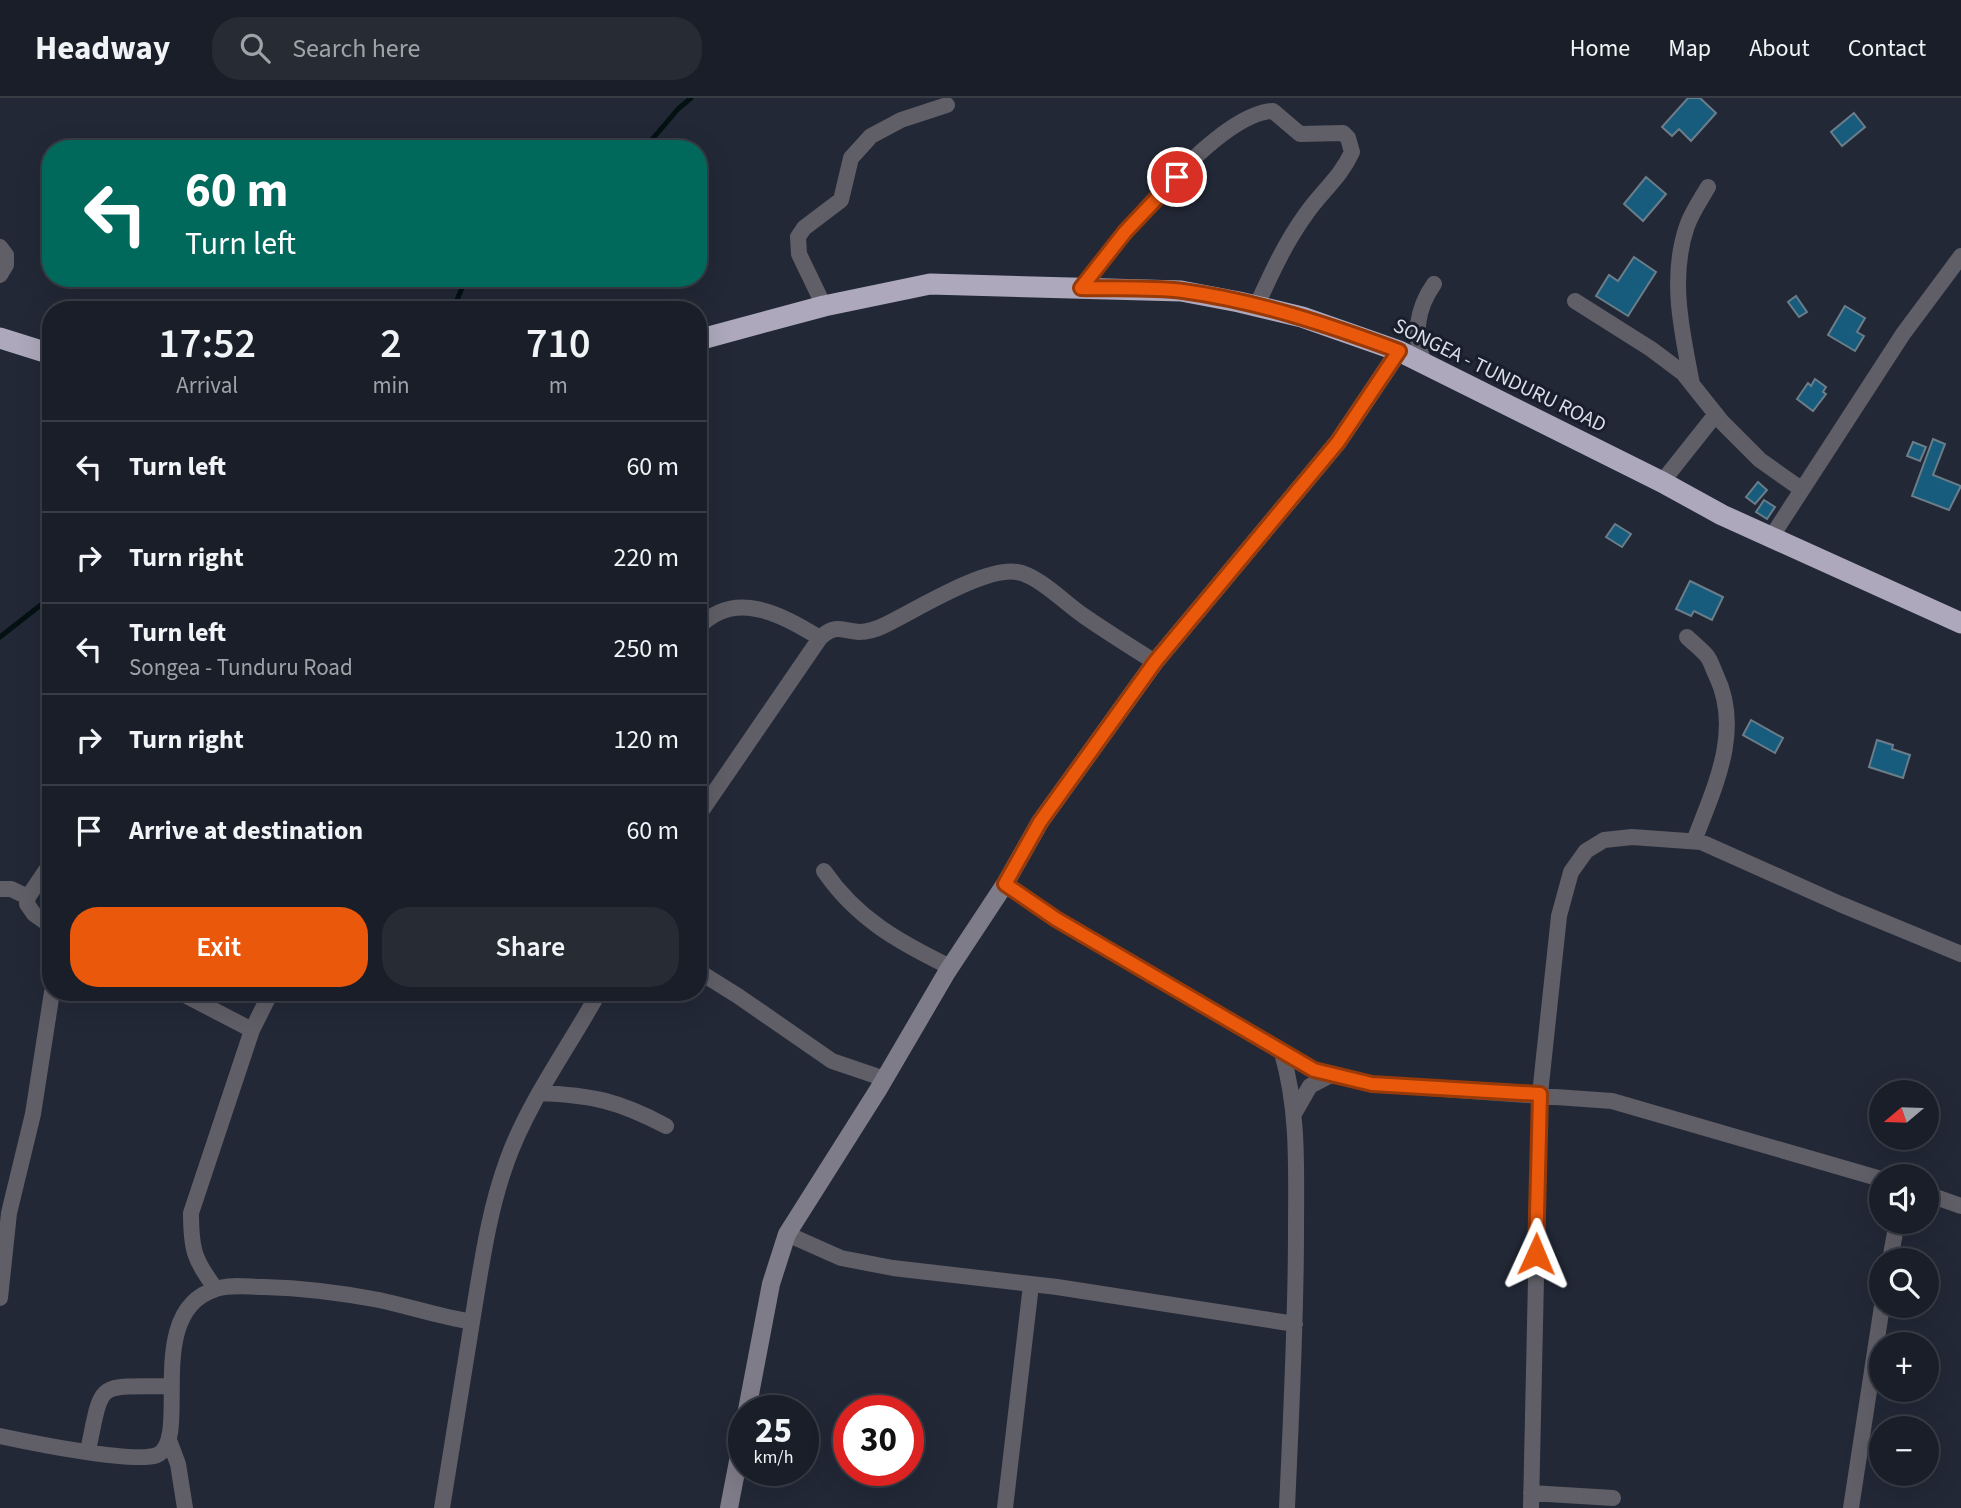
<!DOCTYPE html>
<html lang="en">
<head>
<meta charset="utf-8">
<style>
	:root { --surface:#1a1e28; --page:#272b34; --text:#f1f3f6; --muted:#9fa2a8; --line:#383c45; --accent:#ea580c }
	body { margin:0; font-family:"Source Sans 3",sans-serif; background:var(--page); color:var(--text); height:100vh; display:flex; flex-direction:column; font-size:26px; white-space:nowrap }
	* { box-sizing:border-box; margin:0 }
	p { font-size:23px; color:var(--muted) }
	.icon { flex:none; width:38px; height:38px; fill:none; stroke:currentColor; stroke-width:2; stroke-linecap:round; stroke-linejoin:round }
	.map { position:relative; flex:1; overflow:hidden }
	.sheet { position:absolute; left:42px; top:203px; width:665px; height:700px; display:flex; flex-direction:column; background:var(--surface); border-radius:28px; box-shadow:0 7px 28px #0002,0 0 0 2px var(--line) }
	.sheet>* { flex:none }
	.top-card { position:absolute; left:42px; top:42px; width:665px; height:147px; border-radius:28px; box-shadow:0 7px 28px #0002,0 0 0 2px var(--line); background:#00695c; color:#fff; overflow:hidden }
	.needle { width:46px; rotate:251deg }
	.controls { position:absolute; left:1869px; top:982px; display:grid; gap:14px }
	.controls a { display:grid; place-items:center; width:70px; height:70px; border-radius:50%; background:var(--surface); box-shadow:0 7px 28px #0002,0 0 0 2px var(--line); font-size:35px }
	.speed { position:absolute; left:728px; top:1297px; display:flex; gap:14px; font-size:35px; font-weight:700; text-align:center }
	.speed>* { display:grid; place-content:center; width:91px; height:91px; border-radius:50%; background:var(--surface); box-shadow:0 7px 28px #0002,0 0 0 2px var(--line); line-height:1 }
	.speed small { font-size:18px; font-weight:400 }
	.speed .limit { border:10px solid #d22; background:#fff; color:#111 }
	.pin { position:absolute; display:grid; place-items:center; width:60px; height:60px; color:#fff; margin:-30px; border:4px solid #fff; border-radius:50%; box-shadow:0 2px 7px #0007 }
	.me { position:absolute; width:77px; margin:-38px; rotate:1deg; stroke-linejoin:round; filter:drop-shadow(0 0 5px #0008) }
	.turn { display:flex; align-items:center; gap:24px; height:147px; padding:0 28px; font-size:32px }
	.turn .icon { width:91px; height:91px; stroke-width:2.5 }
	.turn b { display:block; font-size:49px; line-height:60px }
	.eta { display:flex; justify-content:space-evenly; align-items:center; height:119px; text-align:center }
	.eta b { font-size:42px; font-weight:600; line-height:49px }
	.button { display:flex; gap:14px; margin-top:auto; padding:14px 28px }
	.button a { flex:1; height:80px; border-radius:28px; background:var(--accent); color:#fff; font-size:28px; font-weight:600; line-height:80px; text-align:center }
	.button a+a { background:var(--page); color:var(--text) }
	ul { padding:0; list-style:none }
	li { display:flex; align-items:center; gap:21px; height:91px; padding:0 28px; border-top:2px solid var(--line) }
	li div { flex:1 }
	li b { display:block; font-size:26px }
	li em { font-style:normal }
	header { display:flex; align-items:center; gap:42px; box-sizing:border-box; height:98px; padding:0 35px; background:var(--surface); border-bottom:2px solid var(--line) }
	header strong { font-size:33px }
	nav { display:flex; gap:38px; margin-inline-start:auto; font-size:24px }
	.search { width:490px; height:63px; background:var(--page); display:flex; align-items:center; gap:18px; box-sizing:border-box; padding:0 24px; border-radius:28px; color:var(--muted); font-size:26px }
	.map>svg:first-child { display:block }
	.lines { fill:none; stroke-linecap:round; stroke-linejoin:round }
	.stream { stroke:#031112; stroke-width:5 }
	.building { fill:#175c7d; stroke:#6b7d89; stroke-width:2 }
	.street { stroke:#605e66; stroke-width:16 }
	.secondary { stroke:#7f7c89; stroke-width:18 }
	.highway { stroke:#ada8bc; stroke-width:21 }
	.route-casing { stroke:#983908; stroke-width:18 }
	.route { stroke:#ea580c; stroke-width:12 }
	.labels { text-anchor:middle; stroke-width:6; stroke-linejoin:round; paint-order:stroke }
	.street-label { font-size:21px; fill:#dadee8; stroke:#181e2c }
</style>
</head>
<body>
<header>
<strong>Headway</strong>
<div class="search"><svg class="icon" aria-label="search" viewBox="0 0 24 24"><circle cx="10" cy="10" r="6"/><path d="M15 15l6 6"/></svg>Search here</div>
<nav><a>Home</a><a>Map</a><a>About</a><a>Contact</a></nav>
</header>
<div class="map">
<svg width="1961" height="1410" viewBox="0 0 1961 1410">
	<rect width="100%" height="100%" fill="#222836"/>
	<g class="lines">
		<path class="stream" d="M644,51L678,11L691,0
			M453,212L466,180
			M0,539L51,499"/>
	</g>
	<path class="building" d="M1688,0H1700L1716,15L1691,43L1679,31L1672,38L1662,29Z
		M1854,15L1865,29L1842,48L1831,34Z
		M1646,79L1666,96L1643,123L1624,106Z
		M1634,159L1656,174L1628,218L1596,198L1609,177L1618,183Z
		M1796,198L1807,214L1799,219L1788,204Z
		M1845,208L1865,220L1857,234L1864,238L1855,253L1828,237Z
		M1815,281L1826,289L1823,294L1826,296L1813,313L1797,301L1808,285L1811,288Z
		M1933,341L1945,346L1933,377L1961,388L1949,412L1912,398Z
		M1913,344L1926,349L1920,363L1907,358Z
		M1758,384L1767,392L1755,406L1746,399Z
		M1764,402L1775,409L1767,421L1756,414Z
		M1615,426L1631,436L1622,449L1606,439Z
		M1690,483L1723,499L1712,522L1694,513L1691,518L1676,511Z
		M1751,622L1783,640L1775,655L1743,637Z
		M1877,642L1893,647L1892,651L1910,657L1903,680L1869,669Z
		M1927,1258L1938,1259L1936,1276L1927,1275Z"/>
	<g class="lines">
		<path class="street" d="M0,149L6,157V167L0,177
			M1081,190C1116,145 1216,15 1273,13L1300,36L1343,35L1348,40L1352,54C1341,79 1321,94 1306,116C1285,145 1271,176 1256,209
			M1575,203L1651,251L1683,275L1722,324L1760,362L1801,391
			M824,208L799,156L798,139L804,130L841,102L851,60L871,38L901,22L947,7
			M1425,266C1412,239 1417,210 1434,186
			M1692,286C1682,234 1669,180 1687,128C1692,114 1701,101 1708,89
			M1662,384L1716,316
			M1772,438L1903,236L1961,158
			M698,530C735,490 782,517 820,540
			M1687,539C1693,545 1701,551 1707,558C1711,563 1713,571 1716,577C1743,633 1714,690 1694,743
			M698,718L820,540C836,525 841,533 859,534C868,534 877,531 885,527C916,512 984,469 1017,474C1038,477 1066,506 1084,518C1107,534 1131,549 1155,564
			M51,765L28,799L27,806L34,816L51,828
			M824,773C857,821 899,844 950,869
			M1005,786L1056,821L1314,973L1372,986L1612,1003L1881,1081
			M0,791H11L28,799
			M698,873L738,898L832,963L885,981
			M179,894L252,932
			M1282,955C1299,1013 1296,1073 1296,1134C1296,1226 1291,1318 1287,1410
			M539,995C592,997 619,1003 666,1028
			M1295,1014L1310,988L1331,977
			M1927,1096L1961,1108
			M787,1136L841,1160L893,1170L1057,1189L1295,1226
			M1890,1162L1897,1124
			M216,1191C194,1162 191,1151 191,1115L252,932L271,894
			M0,1200L9,1115L33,1016L52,894
			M0,1338C28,1344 134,1366 157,1357C193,1342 141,1214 216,1191C231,1186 249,1189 264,1189C302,1190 342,1195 379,1202C411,1209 441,1219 472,1224C481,1170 488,1115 507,1063C528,1004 569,949 599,894
			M169,1342L178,1366L185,1410
			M88,1353C103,1279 96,1290 170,1288
			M1531,1395L1613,1400
			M442,1410L472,1224
			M1005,1410L1031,1187
			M1531,1410L1540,996L1559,818L1571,774L1586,753L1604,742L1632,739L1701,744L1840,806L1961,856
			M1851,1410L1882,1208"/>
		<path class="secondary" d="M747,1312L771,1186L787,1136L878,992L947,874L1005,786L1040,724L1155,564L1338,344L1399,253
			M729,1410L744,1332"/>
		<path class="highway" d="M0,240L51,256
			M698,242L824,208L930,186L1181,193L1239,204L1302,219L1399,253L1662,384L1722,417L1961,525"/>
	</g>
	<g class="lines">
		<g class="route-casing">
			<path id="route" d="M1177,79L1125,134L1081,190C1115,191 1150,189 1183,193C1257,203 1329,227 1399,253L1338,344L1155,564L1040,724L1005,786L1056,821L1314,972L1372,986L1540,996L1536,1156"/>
		</g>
		<use href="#route" class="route"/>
	</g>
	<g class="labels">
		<g class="street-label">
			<text transform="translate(1500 277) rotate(26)" y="7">SONGEA - TUNDURU ROAD</text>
		</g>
	</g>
</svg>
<div class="controls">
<a><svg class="needle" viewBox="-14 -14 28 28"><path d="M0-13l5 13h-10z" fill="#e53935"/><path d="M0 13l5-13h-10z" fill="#9fa2a8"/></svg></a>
<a><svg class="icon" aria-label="sound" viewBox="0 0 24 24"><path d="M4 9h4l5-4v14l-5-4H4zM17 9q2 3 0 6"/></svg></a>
<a><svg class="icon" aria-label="search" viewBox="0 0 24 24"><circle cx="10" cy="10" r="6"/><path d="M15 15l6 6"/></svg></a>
<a>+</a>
<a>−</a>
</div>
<div class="speed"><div>25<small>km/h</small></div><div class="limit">30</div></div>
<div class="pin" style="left:1177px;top:79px;background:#d93025"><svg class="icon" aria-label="arrive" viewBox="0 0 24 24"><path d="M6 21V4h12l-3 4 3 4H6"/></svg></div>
<svg class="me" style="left:1536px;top:1156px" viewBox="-20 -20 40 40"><path d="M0-17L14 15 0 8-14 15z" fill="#ea580c" stroke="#fff" stroke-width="4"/></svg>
<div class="top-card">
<div class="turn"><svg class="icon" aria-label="left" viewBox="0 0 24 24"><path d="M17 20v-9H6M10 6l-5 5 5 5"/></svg><div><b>60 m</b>Turn left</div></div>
</div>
<section class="sheet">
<div class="eta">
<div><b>17:52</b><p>Arrival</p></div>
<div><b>2</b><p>min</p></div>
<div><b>710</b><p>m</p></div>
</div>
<ul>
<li><svg class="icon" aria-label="left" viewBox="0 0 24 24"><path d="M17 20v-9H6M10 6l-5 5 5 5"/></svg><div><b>Turn left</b></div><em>60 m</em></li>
<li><svg class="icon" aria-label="right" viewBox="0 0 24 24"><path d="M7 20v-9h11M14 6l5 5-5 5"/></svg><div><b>Turn right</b></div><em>220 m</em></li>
<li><svg class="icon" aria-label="left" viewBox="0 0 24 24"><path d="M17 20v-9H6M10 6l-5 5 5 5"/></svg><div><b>Turn left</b><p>Songea - Tunduru Road</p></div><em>250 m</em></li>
<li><svg class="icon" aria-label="right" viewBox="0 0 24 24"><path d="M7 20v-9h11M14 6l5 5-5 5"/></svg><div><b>Turn right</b></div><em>120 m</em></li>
<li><svg class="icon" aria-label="arrive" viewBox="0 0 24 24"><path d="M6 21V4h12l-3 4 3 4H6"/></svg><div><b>Arrive at destination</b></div><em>60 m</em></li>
</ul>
<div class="button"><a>Exit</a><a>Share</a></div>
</section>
</div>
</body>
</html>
